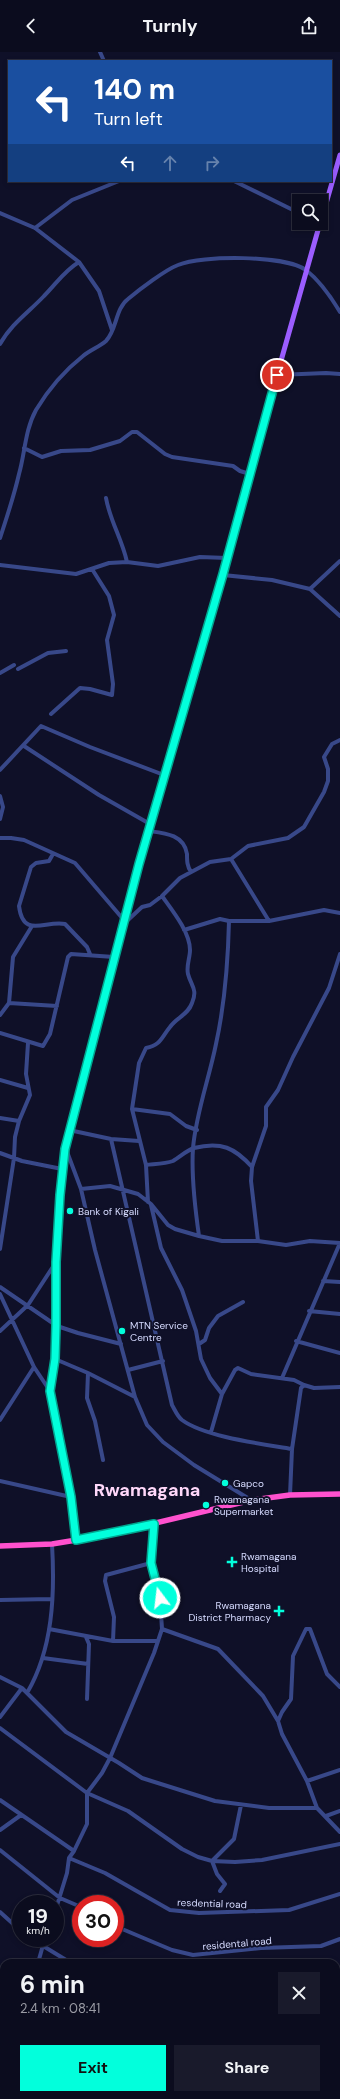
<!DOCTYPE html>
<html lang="en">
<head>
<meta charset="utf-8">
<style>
	:root { --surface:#0b0c1e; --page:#191a2b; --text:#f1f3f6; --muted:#9a9ba4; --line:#2b2c3c; --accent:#02ffdc }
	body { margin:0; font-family:"DM Sans",sans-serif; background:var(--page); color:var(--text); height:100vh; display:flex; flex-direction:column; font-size:15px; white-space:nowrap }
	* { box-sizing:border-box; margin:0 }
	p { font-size:13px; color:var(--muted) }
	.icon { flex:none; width:22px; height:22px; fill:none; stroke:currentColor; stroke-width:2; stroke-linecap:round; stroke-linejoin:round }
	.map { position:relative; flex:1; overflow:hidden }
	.sheet { position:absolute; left:0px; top:1907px; width:340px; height:140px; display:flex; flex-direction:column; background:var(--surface); border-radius:12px 12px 0 0; box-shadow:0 2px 6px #0003,0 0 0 1px var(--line) }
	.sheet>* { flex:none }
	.top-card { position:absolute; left:8px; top:8px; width:324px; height:122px; border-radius:0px; box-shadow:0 2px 6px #0003,0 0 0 1px var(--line); background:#1a4fa0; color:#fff; overflow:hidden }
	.fabs { position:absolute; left:292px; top:142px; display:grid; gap:8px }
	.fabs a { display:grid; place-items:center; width:36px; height:36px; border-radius:0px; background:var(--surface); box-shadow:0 2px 6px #0003,0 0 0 1px var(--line); font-size:20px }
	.speed { position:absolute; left:12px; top:1843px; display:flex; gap:8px; font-size:20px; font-weight:700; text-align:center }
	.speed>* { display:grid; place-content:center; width:52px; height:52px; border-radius:50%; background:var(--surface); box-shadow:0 2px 6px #0003,0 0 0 1px var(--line); line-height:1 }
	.speed small { font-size:10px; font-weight:400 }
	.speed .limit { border:6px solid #d22; background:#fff; color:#111 }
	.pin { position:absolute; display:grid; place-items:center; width:34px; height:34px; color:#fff; margin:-17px; border:2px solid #fff; border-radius:50%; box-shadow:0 1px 4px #0007 }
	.me { position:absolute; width:44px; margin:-22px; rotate:345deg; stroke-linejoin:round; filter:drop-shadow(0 0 3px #0008) }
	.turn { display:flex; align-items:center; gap:14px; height:84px; padding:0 20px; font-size:18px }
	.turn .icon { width:52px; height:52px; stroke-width:2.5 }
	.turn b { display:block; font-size:28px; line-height:34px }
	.lanes { display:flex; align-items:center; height:38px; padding:0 20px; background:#0003; justify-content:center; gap:20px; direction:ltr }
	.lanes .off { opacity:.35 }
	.round { display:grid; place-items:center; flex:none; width:42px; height:42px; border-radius:0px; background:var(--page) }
	.head { display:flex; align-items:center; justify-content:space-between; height:68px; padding:0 20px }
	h1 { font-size:24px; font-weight:700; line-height:30px }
	.primary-button { display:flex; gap:8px; margin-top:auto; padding:8px 20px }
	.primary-button a { flex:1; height:46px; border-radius:0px; background:var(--accent); color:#111; font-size:16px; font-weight:700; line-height:46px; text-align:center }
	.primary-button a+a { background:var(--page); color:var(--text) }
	header { display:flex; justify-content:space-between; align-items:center; height:52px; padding:0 20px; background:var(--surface); font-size:18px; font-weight:700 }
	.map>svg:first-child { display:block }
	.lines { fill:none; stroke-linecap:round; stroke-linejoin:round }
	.minor { stroke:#384889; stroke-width:4 }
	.major { stroke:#9b5dff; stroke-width:5 }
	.highway { stroke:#ff51ce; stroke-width:5.5 }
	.route-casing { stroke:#01a68f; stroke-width:10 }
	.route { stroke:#02ffdc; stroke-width:7 }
	.poi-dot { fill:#02ffdc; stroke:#0f1028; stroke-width:1.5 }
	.labels { text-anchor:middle; stroke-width:4; stroke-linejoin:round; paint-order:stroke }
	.poi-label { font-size:10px; fill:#d6dbff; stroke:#0f1028; text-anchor:start }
	.street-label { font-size:10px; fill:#d6dbff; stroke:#0f1028 }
	.town-label { font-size:18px; font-weight:bold; fill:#ffd8fa; stroke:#0f1028 }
</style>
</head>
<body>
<header><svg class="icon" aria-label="back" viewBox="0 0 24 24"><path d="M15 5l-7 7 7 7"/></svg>Turnly<svg class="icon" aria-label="share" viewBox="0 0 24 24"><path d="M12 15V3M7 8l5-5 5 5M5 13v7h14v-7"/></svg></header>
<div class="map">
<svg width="340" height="2047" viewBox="0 0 340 2047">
	<rect width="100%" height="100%" fill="#0f1028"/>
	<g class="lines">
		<path class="minor" d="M100,0L104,9
			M234,129L299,161
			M0,161L35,176L79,210L99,239L112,278
			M35,176L72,148L119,129
			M0,292C11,272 29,260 44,244C56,232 64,219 79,210
			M277,323L326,321L340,322
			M24,396L42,405L61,399L90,398L120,389L132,380H137L165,402L172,405L233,414L240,419L250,422
			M106,446C110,469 122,487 127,510
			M0,486C7,465 14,444 19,422C25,401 25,378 36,358C48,338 64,319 83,304C90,298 99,295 106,289C117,278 115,257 128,247C140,237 165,218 178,213C202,203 285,203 306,218C320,229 331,245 340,260
			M0,513L76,522L109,511L127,510L158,514L200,505L227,506
			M223,523L272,528L310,537L340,564
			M310,537L340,509
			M18,617L48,601L66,599
			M0,621L14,613
			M51,662L80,636L90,637L112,643L113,632L107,588L114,563L109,544L92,517
			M24,694L99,743L150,772
			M0,718L41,674L90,695L164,723
			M0,744L3,755L0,767
			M148,779C164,781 184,782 187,802C187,809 187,814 191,820
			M0,786H11L24,788L75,811L123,867L128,868L142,855L150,853L162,844L180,826L210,810L231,807L248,794L288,786L304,775L324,740L328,729V717L324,705L332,692L340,688
			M53,802L49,809L36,811L31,815L19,854C23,887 45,868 65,872L87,895L90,902
			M231,807L269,869
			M184,878L220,867L229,869H269L324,858L340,861
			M9,951L57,954
			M0,963L9,951L13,905L32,874
			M0,981L43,994L50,982L68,905L71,902L114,905
			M0,1028L28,1036
			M132,1057L170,1062L186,1074L197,1078
			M0,1066L19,1069L15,1085L14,1106L0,1197
			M19,1069L30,1043L26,1022L28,991
			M69,1078L111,1087L139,1089
			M111,1087L172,1353C175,1358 177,1364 182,1368C205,1385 263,1392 292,1397
			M66,1097L81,1137L95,1198L135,1345L147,1373L163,1390L194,1413L251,1448
			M0,1101L22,1109L62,1117
			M146,1113C154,1112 165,1112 173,1109C180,1105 187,1098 194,1096C221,1089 235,1096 252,1115
			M81,1137L110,1134L138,1142L151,1152L168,1173L175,1177L199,1184L222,1189H258L286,1193L310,1189L340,1191
			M148,1150L146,1113L132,1057L139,1011L146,996C161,993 161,986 170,975C177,965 188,963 192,951C198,937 191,934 188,922C186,914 190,906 190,898C190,880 172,858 162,844
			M151,1153L161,1196L182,1238L196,1279L201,1307L210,1326L222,1342
			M199,1184C195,1156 191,1125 193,1096C196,1061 209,1027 216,992C225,951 228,911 229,869
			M258,1189L251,1129L252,1115L266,1074V1055L278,1038L293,1005L329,936L340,902
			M323,1229L340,1230
			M0,1235L57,1274L78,1281L121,1292
			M0,1242L34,1315L50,1339
			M309,1259L340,1262
			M0,1279L28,1253L56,1210
			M296,1289L340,1301
			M199,1292L205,1288L209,1276L218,1264L243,1250
			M55,1307L88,1321L135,1345
			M128,1318L163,1309
			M88,1321L87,1346L95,1369L103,1408
			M282,1326L340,1191
			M0,1368L34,1315
			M211,1380L222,1342L235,1318L238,1316L251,1322L294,1328L304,1333
			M0,1429L71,1445
			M290,1443L292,1397L301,1336L304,1333L314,1336L340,1335
			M0,1548L51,1547
			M49,1577L113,1589H158
			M162,1577L218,1597L263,1644L278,1669L282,1682L307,1729L317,1756L340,1780
			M86,1585L89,1592L87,1647
			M113,1589L114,1565L105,1529L106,1523L151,1511
			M43,1606L88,1612
			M0,1625L22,1636L66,1680L119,1711L142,1726L215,1749L269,1756H317
			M27,1641C53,1597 55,1542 52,1492
			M0,1665L22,1636
			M278,1669L282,1660L291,1647L293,1604L306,1577H310L327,1622L340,1635
			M0,1676L87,1741L128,1759L182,1797L198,1805L212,1809L235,1810L262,1808L340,1792
			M307,1729L340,1718
			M0,1748L74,1799
			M326,1764L340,1759
			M0,1778L21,1763
			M0,1798L60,1846L81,1855
			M69,1806L105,1821L170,1858L199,1861L289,1858L340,1842
			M220,1839L225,1832L217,1822L212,1809L234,1787L241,1753
			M0,1860L21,1879
			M55,1860L67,1821L69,1806L74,1799L87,1772V1741L102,1721L110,1706L154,1601L162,1577L160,1546L151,1511L154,1472
			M115,1874L172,1898L193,1903L261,1896L321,1894L340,1887
			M30,1886L71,1911
			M38,1911L45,1886
			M336,1935H340
			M40,2047L46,2043"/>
		<path class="major" d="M321,169L340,103
			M76,1488L71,1445L50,1339L55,1307L57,1274L56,1210L60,1143L65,1097L128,848L223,523L277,323L320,171"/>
		<path class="highway" d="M0,1494L52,1492L101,1484L252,1448L290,1443L340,1442
			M0,2010L4,2013
			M336,2026L340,2024
			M63,2043L70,2047
			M299,2047L307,2043"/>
	</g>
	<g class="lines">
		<g class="route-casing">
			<path id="route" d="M160,1546L151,1511L154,1472L76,1488L71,1445L50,1339L55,1307L56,1274V1210L60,1143L65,1097L139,812L223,522L277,323"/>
		</g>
		<use href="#route" class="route"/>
	</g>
	<g class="poi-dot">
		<circle cx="70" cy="1159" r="4"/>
		<circle cx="122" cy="1279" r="4"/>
		<circle cx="225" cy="1431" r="4"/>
		<circle cx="206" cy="1453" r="4"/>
		<path d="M230 1504h4v4h4v4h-4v4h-4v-4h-4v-4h4z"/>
		<path d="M277 1553h4v4h4v4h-4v4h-4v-4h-4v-4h4z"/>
	</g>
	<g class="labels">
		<g class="poi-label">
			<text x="78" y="1163">Bank of Kigali</text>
			<text x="130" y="1277">MTN Service<tspan x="130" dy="12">Centre</tspan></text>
			<text x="233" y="1435">Gapco</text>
			<text x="214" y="1451">Rwamagana<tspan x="214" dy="12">Supermarket</tspan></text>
			<text x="241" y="1508">Rwamagana<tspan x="241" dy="12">Hospital</tspan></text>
			<text x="271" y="1557" text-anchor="end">Rwamagana<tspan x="271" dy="12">District Pharmacy</tspan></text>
		</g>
		<g class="street-label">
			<text transform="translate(212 1851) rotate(2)" y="4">resdential road</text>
			<text transform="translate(237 1891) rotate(-5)" y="4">residental road</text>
		</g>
		<g class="town-label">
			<text x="147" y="1444">Rwamagana</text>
		</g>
	</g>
</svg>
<div class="fabs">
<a><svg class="icon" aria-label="search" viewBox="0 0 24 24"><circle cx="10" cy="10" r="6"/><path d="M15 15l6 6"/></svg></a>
</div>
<div class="speed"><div>19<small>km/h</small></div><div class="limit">30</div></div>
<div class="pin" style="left:277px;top:323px;background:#d93025"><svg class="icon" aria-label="arrive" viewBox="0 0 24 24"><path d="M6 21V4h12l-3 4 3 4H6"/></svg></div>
<svg class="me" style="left:160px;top:1546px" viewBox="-20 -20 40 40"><circle r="17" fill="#02ffdc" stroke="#fff" stroke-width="3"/><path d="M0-11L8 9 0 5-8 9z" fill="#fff"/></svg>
<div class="top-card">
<div class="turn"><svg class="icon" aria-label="left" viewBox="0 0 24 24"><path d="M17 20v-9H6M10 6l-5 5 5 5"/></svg><div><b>140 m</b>Turn left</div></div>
<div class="lanes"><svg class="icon" aria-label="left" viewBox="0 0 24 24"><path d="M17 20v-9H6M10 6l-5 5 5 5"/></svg><svg class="icon off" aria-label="ahead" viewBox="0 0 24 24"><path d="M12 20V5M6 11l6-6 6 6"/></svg><svg class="icon off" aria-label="right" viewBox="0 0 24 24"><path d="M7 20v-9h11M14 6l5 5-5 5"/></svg></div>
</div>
<section class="sheet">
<div class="head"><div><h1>6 min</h1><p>2.4 km · 08:41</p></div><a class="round"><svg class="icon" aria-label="close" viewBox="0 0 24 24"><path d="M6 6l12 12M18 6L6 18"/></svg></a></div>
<div class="primary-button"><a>Exit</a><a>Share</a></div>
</section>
</div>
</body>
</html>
